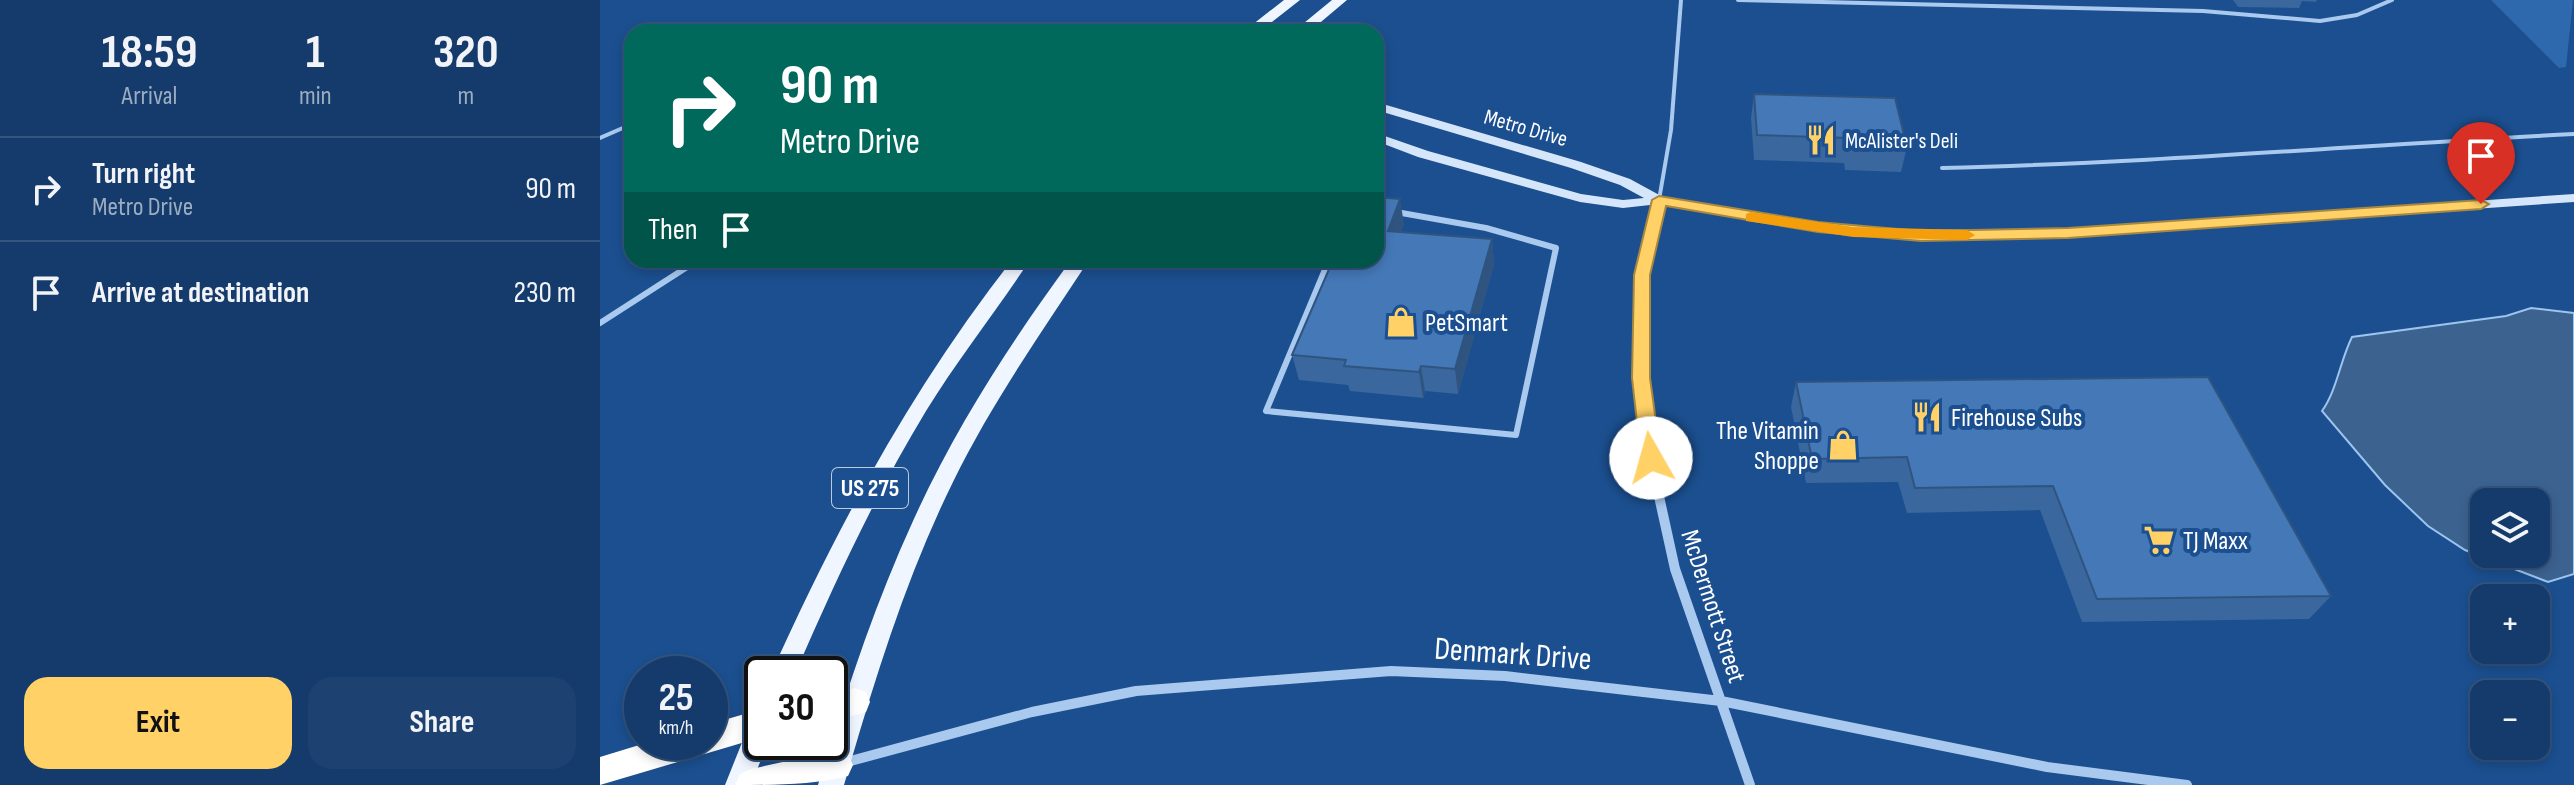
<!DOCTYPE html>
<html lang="en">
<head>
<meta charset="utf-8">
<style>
	:root { --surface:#143b6b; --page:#1d4271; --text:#f1f3f6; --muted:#9dadc1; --line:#33557e; --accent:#ffd166 }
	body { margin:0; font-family:"Sofia Sans Condensed",sans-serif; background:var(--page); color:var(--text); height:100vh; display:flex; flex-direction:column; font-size:30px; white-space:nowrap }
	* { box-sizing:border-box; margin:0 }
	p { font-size:26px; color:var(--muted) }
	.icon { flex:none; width:44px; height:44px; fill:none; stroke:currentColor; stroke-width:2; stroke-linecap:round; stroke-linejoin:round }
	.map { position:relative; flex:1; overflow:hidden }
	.side { display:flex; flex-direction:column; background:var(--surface); width:600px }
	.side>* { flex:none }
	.guide { position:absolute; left:24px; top:24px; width:760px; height:244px; border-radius:24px; box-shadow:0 4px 12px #0003,0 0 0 2px var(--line); background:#00695c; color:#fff; overflow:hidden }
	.buttons { position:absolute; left:1870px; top:488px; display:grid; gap:16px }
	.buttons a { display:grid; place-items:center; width:80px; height:80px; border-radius:16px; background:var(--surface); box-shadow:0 4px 12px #0003,0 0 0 2px var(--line); font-size:40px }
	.speed { position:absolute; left:24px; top:656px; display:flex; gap:16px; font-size:40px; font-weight:700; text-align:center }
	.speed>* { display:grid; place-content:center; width:104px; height:104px; border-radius:50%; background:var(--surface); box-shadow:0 4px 12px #0003,0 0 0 2px var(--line); line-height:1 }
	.speed small { font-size:20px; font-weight:400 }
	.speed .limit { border:4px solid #111; border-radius:12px; background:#fff; color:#111 }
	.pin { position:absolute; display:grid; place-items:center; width:68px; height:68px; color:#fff; margin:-82px -34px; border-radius:50% 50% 50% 0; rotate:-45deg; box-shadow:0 0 8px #0007 }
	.pin .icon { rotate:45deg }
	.me { position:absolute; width:88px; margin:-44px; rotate:353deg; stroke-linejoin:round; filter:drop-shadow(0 0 6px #0008) }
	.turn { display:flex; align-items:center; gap:28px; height:168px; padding:0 24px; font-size:36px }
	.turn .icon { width:104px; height:104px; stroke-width:2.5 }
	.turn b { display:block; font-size:56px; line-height:68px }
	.then { display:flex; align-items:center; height:76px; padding:0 24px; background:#0003; gap:16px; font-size:30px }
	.eta { display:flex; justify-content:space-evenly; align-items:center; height:136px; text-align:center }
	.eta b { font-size:48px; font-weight:700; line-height:56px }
	.action { display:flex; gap:16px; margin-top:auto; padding:16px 24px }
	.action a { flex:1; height:92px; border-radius:24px; background:var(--accent); color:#111; font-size:32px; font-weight:700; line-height:92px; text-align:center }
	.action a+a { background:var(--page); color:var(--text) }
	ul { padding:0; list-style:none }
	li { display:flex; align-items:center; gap:24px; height:104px; padding:0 24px; border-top:2px solid var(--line) }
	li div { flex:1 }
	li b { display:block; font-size:30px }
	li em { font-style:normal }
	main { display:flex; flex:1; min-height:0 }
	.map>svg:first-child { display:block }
	.green { fill:#2e69ad }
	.water { fill:#3c6290; stroke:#9cc4f0; stroke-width:2; fill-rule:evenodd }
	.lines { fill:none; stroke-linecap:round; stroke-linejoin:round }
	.lane-far1 { stroke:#a9c9ee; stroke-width:4 }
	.lane { stroke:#a9c9ee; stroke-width:6 }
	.street-far2 { stroke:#a9c9ee; stroke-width:6 }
	.street-far1 { stroke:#a9c9ee; stroke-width:8 }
	.street { stroke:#a9c9ee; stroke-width:10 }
	.secondary { fill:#d6e6fa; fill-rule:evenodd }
	.primary { fill:#f0f6ff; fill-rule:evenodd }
	.highway { fill:#fff; fill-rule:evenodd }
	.wall { fill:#3a679d }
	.shaded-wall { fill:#305480 }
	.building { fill:#4478b7; stroke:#305480; stroke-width:2 }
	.route { fill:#ffd166; stroke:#a68842; stroke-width:2 }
	.slow { fill:#f59e0b }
	.labels { text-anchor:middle; stroke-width:8; stroke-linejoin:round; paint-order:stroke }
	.far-street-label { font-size:22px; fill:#fff; stroke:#1b4f8f }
	.far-poi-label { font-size:22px; fill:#fff; stroke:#1b4f8f; text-anchor:start }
	.shield { fill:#1b4f8f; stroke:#bbcadd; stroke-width:2 }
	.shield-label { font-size:24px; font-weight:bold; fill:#fff }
	.poi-label { font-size:26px; fill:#fff; stroke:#1b4f8f; text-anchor:start }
	.street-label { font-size:26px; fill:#fff; stroke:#1b4f8f }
	.near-street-label { font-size:32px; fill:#fff; stroke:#1b4f8f }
</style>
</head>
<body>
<main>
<section class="side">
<div class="eta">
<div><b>18:59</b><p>Arrival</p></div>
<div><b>1</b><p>min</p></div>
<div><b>320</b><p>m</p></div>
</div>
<ul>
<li><svg class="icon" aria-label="right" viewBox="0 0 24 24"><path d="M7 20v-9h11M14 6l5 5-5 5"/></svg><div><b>Turn right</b><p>Metro Drive</p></div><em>90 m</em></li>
<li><svg class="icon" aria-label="arrive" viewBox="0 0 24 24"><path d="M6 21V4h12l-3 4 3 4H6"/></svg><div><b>Arrive at destination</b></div><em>230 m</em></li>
</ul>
<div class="action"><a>Exit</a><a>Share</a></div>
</section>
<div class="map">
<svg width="1974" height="785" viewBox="0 0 1974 785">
	<rect width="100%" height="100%" fill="#1b4f8f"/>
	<path class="green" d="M1891,0H1973L1966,67L1959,68Z"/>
	<path class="water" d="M1931,308L1974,313V574L1948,582L1865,550L1828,526L1785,485L1722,411C1737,390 1740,361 1752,337L1906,316ZM1884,502H1936V554H1884Z"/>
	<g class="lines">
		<path class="lane-far1" d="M1138,0L1603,11L1720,21L1757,15L1792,0
			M0,138L32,124
			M1342,168C1553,163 1763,145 1974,134
			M1059,200L1071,130L1081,0"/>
		<path class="lane" d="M729,260L666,411L916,435L956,248L886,228L796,212
			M0,323L98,260"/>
		<path class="street-far2" d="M1058,205L1059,200"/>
		<path class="street-far1" d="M1052,462L1041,378L1042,275L1058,203"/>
		<path class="street" d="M1051,460L1075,569L1150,785
			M243,763L432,712L536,691L791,671L905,676L1121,701L1447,767L1587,785"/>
		<path class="secondary" d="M776,102L981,162L1030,179L1063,197L1177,217L1284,230L1468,229L1974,194V202L1468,237L1284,238L1177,225L1059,204L1023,208L980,202L818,157L776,141V133L828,151L981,194L1023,200L1044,198L1020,185L971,168L776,110Z"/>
		<path class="primary" d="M684,0H700L659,32H643Z
			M732,0H747L709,32H693Z
			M412,260H430C396,311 358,359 326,411C275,495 234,584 195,674H171C237,527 312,388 412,260Z
			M471,260H489C441,333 391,404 353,482C305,579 274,682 244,785H218C245,695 274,606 313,521C355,428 411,342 471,260Z
			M162,711V742H168L151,785H125L153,715Z"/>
		<path class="highway" d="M255,688L266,692L270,702L266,712L230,722V694Z
			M162,709V737L0,785V757L49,742H110V724Z
			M237,750L248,754L253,765L248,776C213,785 173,785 135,785L140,774L151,769Z"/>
	</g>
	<path class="wall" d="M1633,0H1717L1716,2L1702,1L1699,8L1638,7Z
		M1154,94L1307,147L1301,172L1245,170L1244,163L1154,160L1151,118Z
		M804,224L801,232L892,239L894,264L858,394L825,391L823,398L750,391L748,385L699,380L692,355Z
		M1196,382L1731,596L1709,619L1482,622L1440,510L1307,513L1298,482L1206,483L1191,407Z"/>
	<path class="shaded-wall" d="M800,199L804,224L792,256L788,231Z
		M892,239L894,264L858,394L855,369Z
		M821,366L825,391L823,398L819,372Z"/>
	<path class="building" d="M1154,94L1295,98L1307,147L1250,145L1249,138L1157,135Z
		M776,197L800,199L788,231L892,239L855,369L821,366L819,372L744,366L746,360L692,355L733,260H776Z
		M1608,377L1731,596L1497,599L1453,486L1315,488L1307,457L1212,459L1196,382Z"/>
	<path class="route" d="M1059,196L1218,222L1321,231L1468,228L1881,200L1889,204L1881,209L1468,238L1321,241L1218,232L1066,206L1050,275V378L1061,458L1058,464H1044L1041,458L1032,378L1034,275L1052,200Z"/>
	<path class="slow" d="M1151,212L1253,227L1367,230L1375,235L1367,240L1253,237L1146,221V214Z"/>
	<defs>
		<g id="restaurant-bare" transform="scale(2.4)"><path d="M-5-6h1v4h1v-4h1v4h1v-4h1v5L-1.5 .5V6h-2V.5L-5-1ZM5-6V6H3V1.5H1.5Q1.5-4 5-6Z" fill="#ffd166" stroke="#1b4f8f" stroke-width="2.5" paint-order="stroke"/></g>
		<g id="shop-bare" transform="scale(2.4)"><path d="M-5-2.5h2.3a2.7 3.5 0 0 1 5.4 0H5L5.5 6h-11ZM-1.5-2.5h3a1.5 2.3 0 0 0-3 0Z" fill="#ffd166" stroke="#1b4f8f" stroke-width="2.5" paint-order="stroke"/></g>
		<g id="supermarket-bare" transform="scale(2.4)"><path d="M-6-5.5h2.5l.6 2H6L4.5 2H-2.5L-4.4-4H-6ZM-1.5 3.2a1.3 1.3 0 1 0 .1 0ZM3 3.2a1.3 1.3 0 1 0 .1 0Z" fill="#ffd166" stroke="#1b4f8f" stroke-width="2.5" paint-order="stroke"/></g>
	</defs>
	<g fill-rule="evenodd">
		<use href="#restaurant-bare" x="1221" y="140"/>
		<use href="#shop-bare" x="801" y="322"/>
		<use href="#restaurant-bare" x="1327" y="417"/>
		<use href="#shop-bare" x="1243" y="445"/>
		<use href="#supermarket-bare" x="1559" y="540"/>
	</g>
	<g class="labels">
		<g class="far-street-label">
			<text transform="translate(926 127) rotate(16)" y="8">Metro Drive</text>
		</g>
		<g class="far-poi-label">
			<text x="1245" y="148">McAlister's Deli</text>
		</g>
		<rect class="shield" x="232" y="468" width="76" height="40" rx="6"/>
		<g class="shield-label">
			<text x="270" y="496">US 275</text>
		</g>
		<g class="poi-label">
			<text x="825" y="331">PetSmart</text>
			<text x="1351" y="426">Firehouse Subs</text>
			<text x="1219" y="439" text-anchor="end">The Vitamin<tspan x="1219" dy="30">Shoppe</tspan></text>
			<text x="1583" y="549">TJ Maxx</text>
		</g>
		<g class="street-label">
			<text transform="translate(1114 606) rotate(72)" y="9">McDermott Street</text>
		</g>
		<g class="near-street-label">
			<text transform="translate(913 653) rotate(4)" y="11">Denmark Drive</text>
		</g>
	</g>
</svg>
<div class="buttons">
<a><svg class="icon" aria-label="layers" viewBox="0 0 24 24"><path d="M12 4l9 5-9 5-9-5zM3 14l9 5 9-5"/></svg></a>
<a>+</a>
<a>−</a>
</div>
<div class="speed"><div>25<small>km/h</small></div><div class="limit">30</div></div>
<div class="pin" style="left:1881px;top:204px;background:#d93025"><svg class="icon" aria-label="arrive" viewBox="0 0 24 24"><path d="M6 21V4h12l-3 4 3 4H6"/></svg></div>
<svg class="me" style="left:1051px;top:458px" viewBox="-20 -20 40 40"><circle r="19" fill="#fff"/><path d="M0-13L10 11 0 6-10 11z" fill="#ffd166"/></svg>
<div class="guide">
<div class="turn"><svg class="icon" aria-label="right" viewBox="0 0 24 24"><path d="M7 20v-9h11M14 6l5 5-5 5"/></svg><div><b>90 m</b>Metro Drive</div></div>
<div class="then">Then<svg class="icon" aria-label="arrive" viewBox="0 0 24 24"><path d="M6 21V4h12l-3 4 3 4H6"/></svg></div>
</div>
</div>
</main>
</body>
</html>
